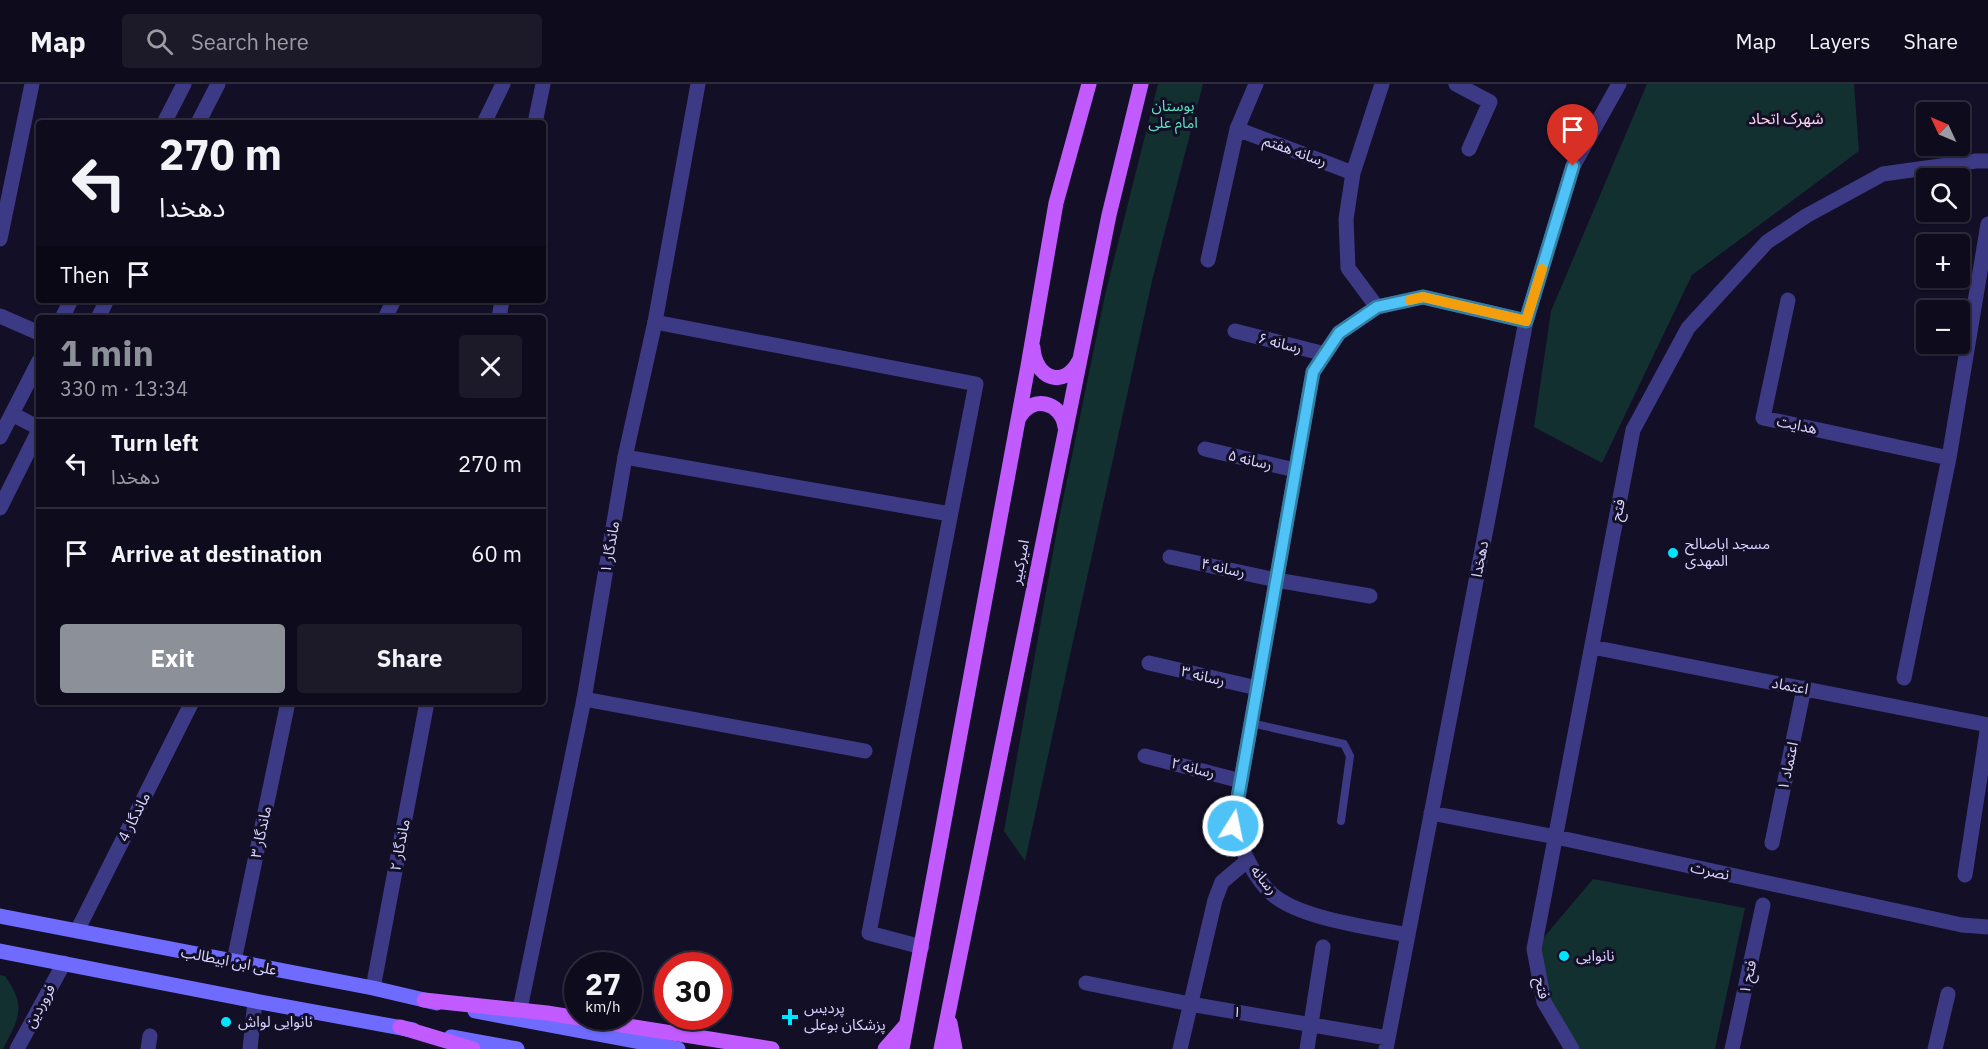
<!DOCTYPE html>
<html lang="en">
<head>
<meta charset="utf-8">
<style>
	:root { --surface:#0e0b1c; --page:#1c1929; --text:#f1f3f6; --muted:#9b9ba3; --line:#2e2b3b; --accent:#8c9099 }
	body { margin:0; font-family:"IBM Plex Sans","Noto Sans Arabic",sans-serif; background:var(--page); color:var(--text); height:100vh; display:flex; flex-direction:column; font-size:22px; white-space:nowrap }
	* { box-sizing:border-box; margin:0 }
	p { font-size:20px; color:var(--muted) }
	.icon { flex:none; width:33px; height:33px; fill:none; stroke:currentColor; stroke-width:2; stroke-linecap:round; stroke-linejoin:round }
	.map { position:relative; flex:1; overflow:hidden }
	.drawer { position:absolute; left:36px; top:231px; width:510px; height:390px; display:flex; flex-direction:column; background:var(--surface); border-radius:6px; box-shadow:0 2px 4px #0004,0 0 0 2px var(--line) }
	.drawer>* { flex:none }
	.banner { position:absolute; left:36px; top:36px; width:510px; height:183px; border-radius:6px; box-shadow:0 2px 4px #0004,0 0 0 2px var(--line); background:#0e0b1c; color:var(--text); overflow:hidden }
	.needle { width:39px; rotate:314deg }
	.fabs { position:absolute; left:1916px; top:18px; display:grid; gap:12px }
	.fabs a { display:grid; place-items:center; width:54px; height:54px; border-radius:6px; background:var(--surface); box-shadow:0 2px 4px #0004,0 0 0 2px var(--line); font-size:30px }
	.speed { position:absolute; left:564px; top:868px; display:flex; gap:12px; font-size:30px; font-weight:700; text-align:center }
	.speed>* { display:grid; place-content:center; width:78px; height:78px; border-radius:50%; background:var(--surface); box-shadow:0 2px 4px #0004,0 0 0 2px var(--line); line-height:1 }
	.speed small { font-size:15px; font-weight:400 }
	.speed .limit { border:9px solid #d22; background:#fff; color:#111 }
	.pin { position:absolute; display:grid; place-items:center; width:51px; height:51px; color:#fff; margin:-62px -26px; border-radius:50% 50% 50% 0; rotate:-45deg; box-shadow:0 0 6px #0007 }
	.pin .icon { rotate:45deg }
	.me { position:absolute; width:66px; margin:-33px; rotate:10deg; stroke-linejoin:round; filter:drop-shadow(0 0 4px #0008) }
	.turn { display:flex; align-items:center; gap:21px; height:126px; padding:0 24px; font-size:27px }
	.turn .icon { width:78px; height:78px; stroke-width:2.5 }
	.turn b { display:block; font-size:42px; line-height:51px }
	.then { display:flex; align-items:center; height:57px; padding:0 24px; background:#0003; gap:12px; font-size:22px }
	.round { display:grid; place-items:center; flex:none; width:63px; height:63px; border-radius:6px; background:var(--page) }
	.head { display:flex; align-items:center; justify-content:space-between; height:102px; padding:0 24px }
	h1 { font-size:36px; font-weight:800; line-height:45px; color:var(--accent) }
	.button { display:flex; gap:12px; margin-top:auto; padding:12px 24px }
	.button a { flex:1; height:69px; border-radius:6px; background:var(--accent); color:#fff; font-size:24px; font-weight:800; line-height:69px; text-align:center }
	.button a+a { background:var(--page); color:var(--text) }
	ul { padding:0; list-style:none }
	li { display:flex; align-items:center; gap:18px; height:90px; padding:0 24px; border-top:2px solid var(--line) }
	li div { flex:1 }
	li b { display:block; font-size:22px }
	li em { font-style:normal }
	header { display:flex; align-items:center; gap:36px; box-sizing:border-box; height:84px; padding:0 30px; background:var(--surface); border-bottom:2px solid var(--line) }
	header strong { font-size:28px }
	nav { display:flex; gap:33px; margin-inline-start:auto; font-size:21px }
	.search { width:420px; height:54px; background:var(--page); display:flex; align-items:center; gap:15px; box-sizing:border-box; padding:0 21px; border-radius:6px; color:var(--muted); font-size:22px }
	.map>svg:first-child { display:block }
	.green { fill:#12302f }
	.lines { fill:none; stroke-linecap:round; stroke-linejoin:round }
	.service { stroke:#3d3a85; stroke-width:8 }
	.minor { stroke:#3d3a85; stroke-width:15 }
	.tertiary { stroke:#3d3a85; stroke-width:15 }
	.secondary { stroke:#6f6bff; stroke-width:15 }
	.primary { stroke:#c25bff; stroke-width:15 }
	.route-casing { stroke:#337fa1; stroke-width:15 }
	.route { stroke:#4fc3f7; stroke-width:10 }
	.slow { stroke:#f59e0b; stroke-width:10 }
	.poi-dot { fill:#00e5ff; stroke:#130f26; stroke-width:2 }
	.labels { text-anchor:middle; stroke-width:6; stroke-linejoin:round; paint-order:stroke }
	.park-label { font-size:15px; fill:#5fe0c0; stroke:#130f26 }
	.street-label { font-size:15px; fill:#d9d4ff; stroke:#130f26 }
	.poi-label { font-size:15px; fill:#d9d4ff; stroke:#130f26; text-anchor:start }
	.neighbourhood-label { font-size:16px; fill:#ffd6f0; stroke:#130f26 }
</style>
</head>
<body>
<header>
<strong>Map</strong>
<div class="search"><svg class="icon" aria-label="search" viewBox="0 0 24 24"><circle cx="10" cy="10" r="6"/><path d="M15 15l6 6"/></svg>Search here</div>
<nav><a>Map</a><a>Layers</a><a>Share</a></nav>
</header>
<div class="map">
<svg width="1988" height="965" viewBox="0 0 1988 965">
	<rect width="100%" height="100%" fill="#130f26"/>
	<path class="green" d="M1158,0H1203L1152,197L1025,777L1004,747L1058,440L1105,211Z
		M1647,0H1854L1859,67L1692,191L1602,379L1534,343L1551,227Z
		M1593,795L1745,824L1715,965H1572L1544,918L1534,865Z
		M0,891L5,892C27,923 19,934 3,965H0Z"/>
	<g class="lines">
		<path class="service" d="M1251,639L1344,660L1350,672L1341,737"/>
		<path class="minor" d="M1456,0L1490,18L1469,65
			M484,39L503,0
			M535,39L543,0
			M1237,45L1353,89
			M0,155L32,0
			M1208,176L1237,45L1256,0
			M1788,216L1763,334L1949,374
			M1377,223L1348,184L1346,135L1353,89L1382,0
			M0,232L39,249
			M385,234L394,216
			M499,234L502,216
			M655,238L976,300L869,849L922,863
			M1235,247L1325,270
			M1205,365L1295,386
			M625,373L950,430
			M1170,473L1276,496L1370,512
			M1592,563L1988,641L1965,791
			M1149,579L1257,604
			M1904,594L1949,374L1988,140
			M584,615L865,667
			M1145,672L1241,697
			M1431,729L1556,753L1962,841L1988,843
			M1772,759L1804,604
			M77,847L192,618
			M1408,851C1370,843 1300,835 1272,810C1253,793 1242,765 1233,742L1313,288L1339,249L1377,223L1423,213L1526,237
			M234,877L288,618
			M1086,899L1190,920L1388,954
			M373,904L427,618
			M17,965L64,879
			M148,965L150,952
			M250,965L255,917
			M1180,965L1215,816L1222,798L1248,776
			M1307,965L1323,863
			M1386,965L1526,237L1573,82L1619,0
			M1572,965L1544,918L1534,865L1633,346L1688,244L1767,158L1806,132L1883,90L1976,77H1988
			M1732,965L1763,821
			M1935,965L1948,910"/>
		<path class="tertiary" d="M164,39L184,0
			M198,39L218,0
			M62,234L71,216
			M98,234L107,216
			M12,330L39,344
			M0,353L39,277
			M0,424L39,346
			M520,925L584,615L625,373L655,238L698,0"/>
		<path class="secondary" d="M0,832L373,904L437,919
			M0,867L255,917L413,946
			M475,927L678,965
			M451,953L517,965"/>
		<path class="primary" d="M1033,264C1035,294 1064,306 1079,277
			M1019,334C1032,310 1062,318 1065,343
			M424,916L547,929L772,965
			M950,939L955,965
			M400,943L473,965
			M885,965L906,941
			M902,965L1028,282L1056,119L1089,0
			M941,965L1109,131L1141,0"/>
	</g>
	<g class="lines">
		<g class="route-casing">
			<path id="route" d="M1233,742L1313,288L1339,249L1377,223L1423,213L1526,237L1573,82"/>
		</g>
		<use href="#route" class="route"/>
		<path class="slow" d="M1410,216L1423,213L1526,237L1542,185"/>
	</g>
	<g class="poi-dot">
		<circle cx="1673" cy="469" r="6"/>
		<circle cx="1564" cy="872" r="6"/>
		<path d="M787 924h6v6h6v6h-6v6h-6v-6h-6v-6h6z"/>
		<circle cx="226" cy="938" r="6"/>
	</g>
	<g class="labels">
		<g class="park-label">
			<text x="1173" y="27">بوستان<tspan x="1173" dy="17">امام علی</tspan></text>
		</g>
		<g class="street-label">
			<text transform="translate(1295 67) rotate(20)" y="5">رسانه هفتم</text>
			<text transform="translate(1280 259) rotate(14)" y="5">رسانه ۶</text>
			<text transform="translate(1797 341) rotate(12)" y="5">هدایت</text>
			<text transform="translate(1250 376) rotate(13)" y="5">رسانه ۵</text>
			<text transform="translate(1618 426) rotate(-79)" y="5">فتح</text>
			<text transform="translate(610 463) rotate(-80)" y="5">ماندگار ۱</text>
			<text transform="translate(1480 475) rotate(-79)" y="5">دهخدا</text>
			<text transform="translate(1020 478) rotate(-79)" y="5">امیرکبیر</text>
			<text transform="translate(1223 484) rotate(12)" y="5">رسانه ۴</text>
			<text transform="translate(1203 592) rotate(13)" y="5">رسانه ۳</text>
			<text transform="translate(1790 602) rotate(11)" y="5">اعتماد</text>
			<text transform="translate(1788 682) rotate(-78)" y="5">اعتماد ۱</text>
			<text transform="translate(1193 684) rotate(14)" y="5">رسانه ۲</text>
			<text transform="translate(134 733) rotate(-63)" y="5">ماندگار 4</text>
			<text transform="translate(261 748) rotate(-78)" y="5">ماندگار ۳</text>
			<text transform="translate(400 761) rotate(-79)" y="5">ماندگار ۲</text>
			<text transform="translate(1710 787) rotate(12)" y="5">نصرت</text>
			<text transform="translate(1264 796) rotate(51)" y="5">رسانه</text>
			<text transform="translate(229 877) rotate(11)" y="5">علی ابن ابیطالب</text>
			<text transform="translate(1748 893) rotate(-78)" y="5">فتح ۱</text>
			<text transform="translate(1542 904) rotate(77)" y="5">فتح</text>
			<text transform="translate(40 922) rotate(-61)" y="5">فروردین</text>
			<text transform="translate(1237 928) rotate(10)" y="5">۱</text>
		</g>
		<g class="poi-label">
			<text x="1685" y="465">مسجد اباصالح<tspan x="1685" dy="17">المهدی</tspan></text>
			<text x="1576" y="877">نانوایی</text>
			<text x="804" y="929">پردیس<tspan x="804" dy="17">پزشکان بوعلی</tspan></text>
			<text x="238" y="943">نانوایی لواش</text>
		</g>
		<g class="neighbourhood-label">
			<text x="1786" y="40">شهرک اتحاد</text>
		</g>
	</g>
</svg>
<div class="fabs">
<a><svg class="needle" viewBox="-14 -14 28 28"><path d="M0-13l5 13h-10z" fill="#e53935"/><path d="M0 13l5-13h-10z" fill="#9b9ba3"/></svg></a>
<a><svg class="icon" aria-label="search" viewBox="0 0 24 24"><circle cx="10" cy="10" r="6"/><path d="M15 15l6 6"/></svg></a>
<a>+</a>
<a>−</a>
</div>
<div class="speed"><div>27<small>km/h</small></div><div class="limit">30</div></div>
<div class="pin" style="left:1573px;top:82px;background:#d93025"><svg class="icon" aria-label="arrive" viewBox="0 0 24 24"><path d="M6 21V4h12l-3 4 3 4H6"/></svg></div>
<svg class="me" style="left:1233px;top:742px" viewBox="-20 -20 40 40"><circle r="17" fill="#4fc3f7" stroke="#fff" stroke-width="3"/><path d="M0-11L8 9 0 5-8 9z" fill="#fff"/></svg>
<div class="banner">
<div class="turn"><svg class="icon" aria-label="left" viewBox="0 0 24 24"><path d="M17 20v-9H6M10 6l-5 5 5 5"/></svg><div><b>270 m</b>دهخدا</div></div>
<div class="then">Then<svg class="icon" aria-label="arrive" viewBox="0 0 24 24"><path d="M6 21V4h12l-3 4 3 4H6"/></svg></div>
</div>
<section class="drawer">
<div class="head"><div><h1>1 min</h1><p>330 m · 13:34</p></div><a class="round"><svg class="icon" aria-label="close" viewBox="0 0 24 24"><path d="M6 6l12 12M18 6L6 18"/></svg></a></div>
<ul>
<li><svg class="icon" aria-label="left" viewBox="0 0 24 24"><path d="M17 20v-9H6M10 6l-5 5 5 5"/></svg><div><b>Turn left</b><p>دهخدا</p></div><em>270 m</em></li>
<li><svg class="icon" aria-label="arrive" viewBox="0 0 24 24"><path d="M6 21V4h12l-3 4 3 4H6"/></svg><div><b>Arrive at destination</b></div><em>60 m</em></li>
</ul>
<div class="button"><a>Exit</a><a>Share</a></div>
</section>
</div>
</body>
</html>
